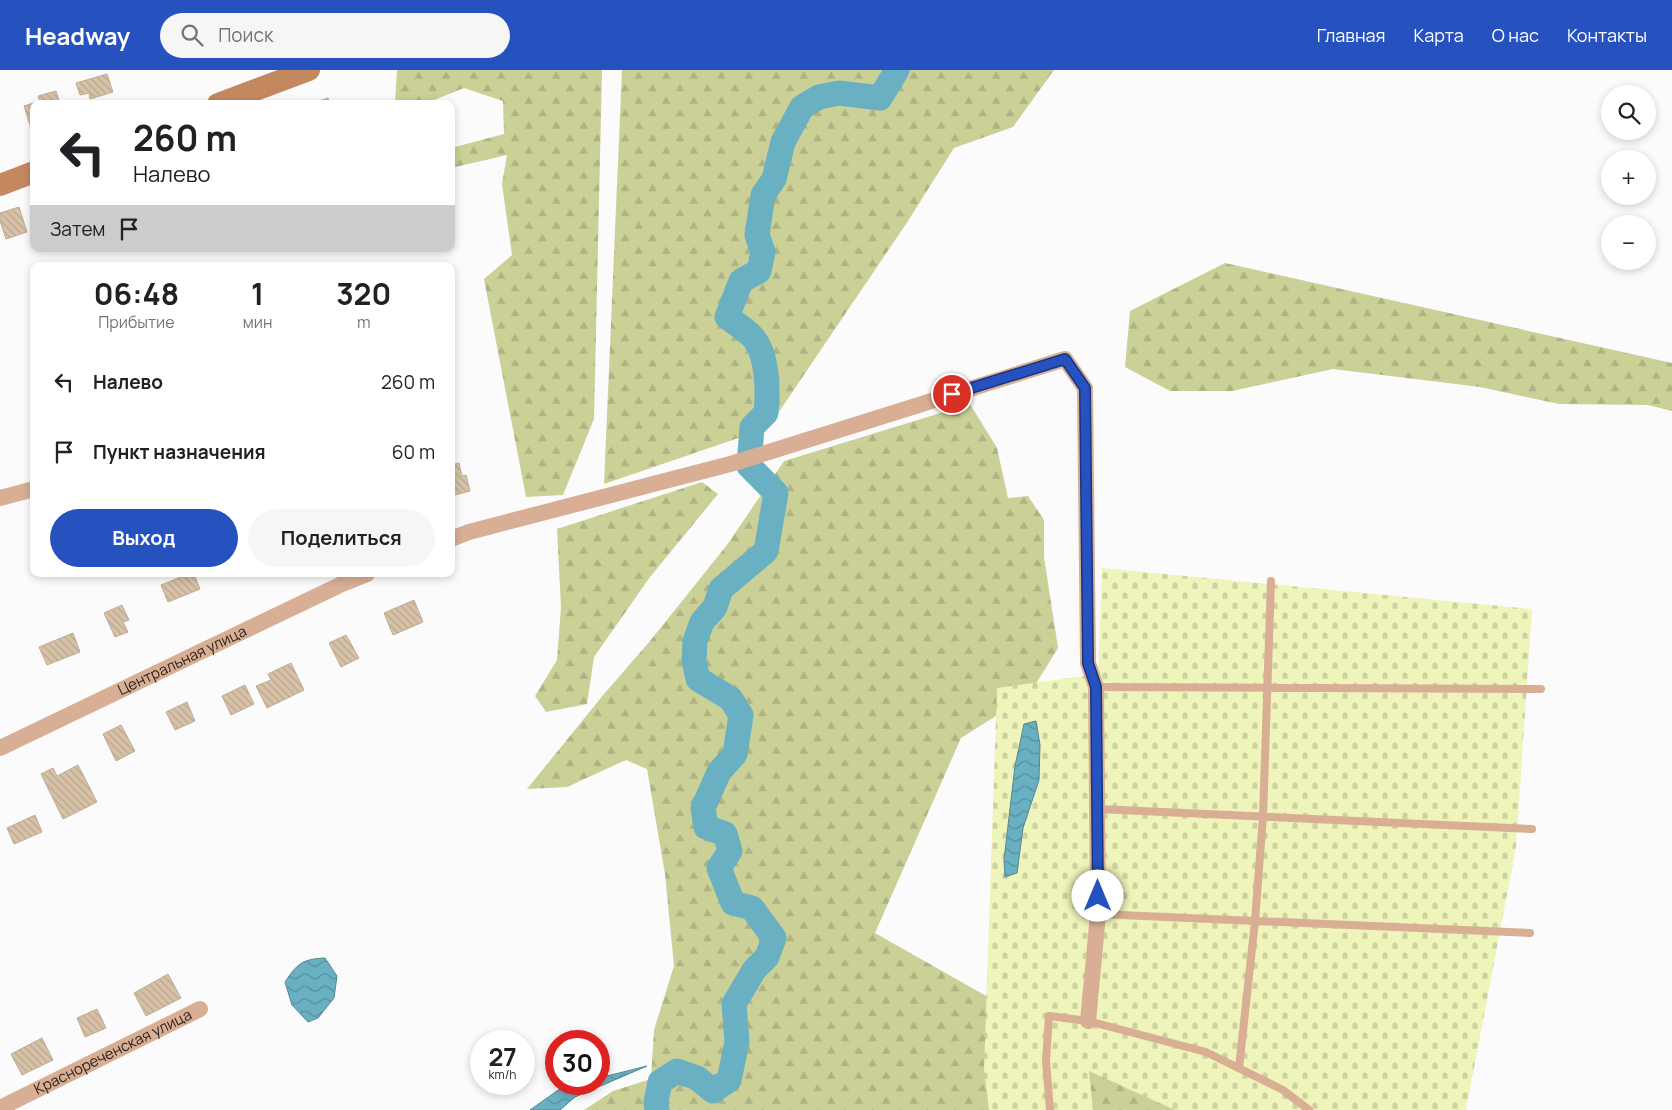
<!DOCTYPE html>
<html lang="ru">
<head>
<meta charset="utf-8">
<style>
	:root { --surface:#fff; --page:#f6f6f6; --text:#202124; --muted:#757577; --accent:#2652c0 }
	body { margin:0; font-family:Manrope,sans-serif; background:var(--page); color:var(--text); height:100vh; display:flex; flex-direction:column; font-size:19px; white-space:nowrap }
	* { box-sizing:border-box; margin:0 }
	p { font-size:16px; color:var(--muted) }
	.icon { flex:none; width:28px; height:28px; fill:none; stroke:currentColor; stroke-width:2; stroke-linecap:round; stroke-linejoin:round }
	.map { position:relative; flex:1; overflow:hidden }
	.details { position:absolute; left:30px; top:192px; width:425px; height:315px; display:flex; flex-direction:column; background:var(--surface); border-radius:10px; box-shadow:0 2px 8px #0003 }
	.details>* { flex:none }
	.top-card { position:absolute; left:30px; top:30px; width:425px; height:152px; border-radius:10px; box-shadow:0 2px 8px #0003; background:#fff; color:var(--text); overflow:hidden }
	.fabs { position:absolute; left:1601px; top:15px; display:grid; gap:10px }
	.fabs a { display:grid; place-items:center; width:55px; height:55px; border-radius:50%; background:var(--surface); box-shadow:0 2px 8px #0003; font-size:25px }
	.speed { position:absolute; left:470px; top:960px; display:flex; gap:10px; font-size:25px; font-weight:700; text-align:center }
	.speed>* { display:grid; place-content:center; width:65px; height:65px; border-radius:50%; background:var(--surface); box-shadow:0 2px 8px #0003; line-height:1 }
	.speed small { font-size:12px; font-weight:400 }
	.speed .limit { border:8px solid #d22; background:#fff; color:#111 }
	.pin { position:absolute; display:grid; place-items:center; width:42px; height:42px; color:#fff; margin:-21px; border:2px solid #fff; border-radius:50%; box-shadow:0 1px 5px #0007 }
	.me { position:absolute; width:55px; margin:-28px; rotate:0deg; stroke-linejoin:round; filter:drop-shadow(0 0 4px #0008) }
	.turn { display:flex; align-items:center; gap:18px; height:105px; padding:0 20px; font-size:22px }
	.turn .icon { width:65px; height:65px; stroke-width:2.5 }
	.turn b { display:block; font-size:35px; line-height:42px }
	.then { display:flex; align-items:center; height:48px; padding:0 20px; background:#0003; gap:10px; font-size:19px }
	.eta { display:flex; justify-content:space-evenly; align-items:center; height:85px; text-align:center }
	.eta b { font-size:30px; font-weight:700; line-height:35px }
	.action { display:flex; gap:10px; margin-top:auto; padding:10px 20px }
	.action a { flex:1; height:58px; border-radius:30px; background:var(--accent); color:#fff; font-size:20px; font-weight:700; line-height:58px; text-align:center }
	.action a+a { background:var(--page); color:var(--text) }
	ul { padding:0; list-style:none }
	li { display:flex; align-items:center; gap:15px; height:70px; padding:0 20px }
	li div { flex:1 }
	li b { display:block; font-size:19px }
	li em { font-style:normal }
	header { display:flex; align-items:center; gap:30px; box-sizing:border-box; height:70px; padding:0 25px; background:var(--accent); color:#fff }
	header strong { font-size:24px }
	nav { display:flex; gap:28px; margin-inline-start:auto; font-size:18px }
	.search { width:350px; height:45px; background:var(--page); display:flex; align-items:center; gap:12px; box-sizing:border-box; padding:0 18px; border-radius:28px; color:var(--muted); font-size:19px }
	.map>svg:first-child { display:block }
	.forest { fill:url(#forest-firs) }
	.cemetery { fill:url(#cemetery-stones) }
	.water { fill:url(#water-waves); stroke:#578690 }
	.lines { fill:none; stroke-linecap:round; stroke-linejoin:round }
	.river { stroke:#69b0c2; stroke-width:25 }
	.building { fill:url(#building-back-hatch); stroke:#c0ac92 }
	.service { stroke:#d8ae94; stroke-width:8 }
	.minor { stroke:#d8ae94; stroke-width:16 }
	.secondary { stroke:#c4885f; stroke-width:22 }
	.route-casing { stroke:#19357d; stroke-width:12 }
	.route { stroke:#2652c0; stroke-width:9 }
	.labels { text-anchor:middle; stroke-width:4; stroke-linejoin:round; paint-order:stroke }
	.street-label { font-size:15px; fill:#2e231b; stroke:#fff }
</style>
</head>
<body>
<header>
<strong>Headway</strong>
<div class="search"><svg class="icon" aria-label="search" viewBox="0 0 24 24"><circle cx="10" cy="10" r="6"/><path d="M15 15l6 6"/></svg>Поиск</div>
<nav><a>Главная</a><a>Карта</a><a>О нас</a><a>Контакты</a></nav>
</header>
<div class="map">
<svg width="1672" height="1040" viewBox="0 0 1672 1040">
	<defs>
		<pattern id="forest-firs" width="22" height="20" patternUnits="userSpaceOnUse" patternTransform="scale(1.25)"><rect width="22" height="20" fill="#cbd097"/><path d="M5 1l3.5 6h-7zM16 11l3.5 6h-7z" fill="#afb282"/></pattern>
		<pattern id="cemetery-stones" width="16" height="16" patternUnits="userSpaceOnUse" patternTransform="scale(1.25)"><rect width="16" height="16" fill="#eef4ba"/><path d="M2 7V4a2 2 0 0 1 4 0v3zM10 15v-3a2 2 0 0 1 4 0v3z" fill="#ccd19f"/></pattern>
		<pattern id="water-waves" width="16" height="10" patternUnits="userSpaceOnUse" patternTransform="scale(1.25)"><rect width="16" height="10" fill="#69b0c2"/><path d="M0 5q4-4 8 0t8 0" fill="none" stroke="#578f9d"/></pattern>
		<pattern id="building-back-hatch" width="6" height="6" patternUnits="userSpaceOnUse" patternTransform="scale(1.25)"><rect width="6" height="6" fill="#d7c2a8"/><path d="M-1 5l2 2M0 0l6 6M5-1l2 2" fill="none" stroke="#b9a690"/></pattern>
	</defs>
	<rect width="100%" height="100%" fill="#fbfbfb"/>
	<path class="forest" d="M397,0H602L594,349L563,425L526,427L484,209L512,185L502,114L507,85L451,98V78L504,64L503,31L464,18L424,34H395Z
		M622,0H1054L1013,57L954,78L906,154L768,358L604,414Z
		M1225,193L1672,293V341L1648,335L1559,334L1480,317L1333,299L1232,321H1170L1125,297L1130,241Z
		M970,334L997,378L1008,428L1028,426L1044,450V487L1058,578L1029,625L961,668L875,863L1018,944L1035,1040H584L613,1021L651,1009L654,960L674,896L665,804L647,699L626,690L567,717L527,719L604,624L650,571L727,475L784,391Z
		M702,412L718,424L650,507L594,587L587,634L546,642L535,626L557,590L561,537L557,459Z
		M1064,975L1186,1040H1056Z"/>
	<path class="cemetery" d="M1102,498L1532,539L1516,777L1466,1040H1175L1089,1001L1093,1040H989L984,1000L997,618L1098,604Z"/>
	<path class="water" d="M1036,651L1040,675L1039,710L1023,758L1017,803L1005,807L1004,790L1015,696L1024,654Z
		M325,888L337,906L334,928L318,948L308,952L292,935L285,912C297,894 302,889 325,888Z
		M647,996L575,1027L560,1040H530L564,1016L575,1014H599V1008Z"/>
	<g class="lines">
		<path class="river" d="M657,1040L656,1032L660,1012L677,1001L697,1008L713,1021L729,1010L737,972L734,934L754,900L767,887L774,868L752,838L733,833L719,798L730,781L725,764L706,757L703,738L719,702L735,684L741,645L731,629L698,609L694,590L695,571L702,552L715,537L721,519L766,481L776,423L749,396L752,357L766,343C768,322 768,288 755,270C749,261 736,254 727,247L741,211L759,201L763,182L757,165L763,125L774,109L783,72L802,37L819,27L839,23L880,28L897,0"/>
	</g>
	<path class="building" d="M107,4L113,22L90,29L89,23L80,25L76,13Z
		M56,21L60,34H34V60L32,61L24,36L40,31L38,26Z
		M328,28L330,34H311Z
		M19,137L27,162L6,169L0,151V143Z
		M459,393L462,406L466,405L470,421L451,426V395Z
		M189,504H194L200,519L168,532L161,515Z
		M414,530L423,552L393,565L384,543Z
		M122,535L129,550L123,552L128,562L115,567L104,543Z
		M73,563L80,582L47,595L39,577Z
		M346,565L359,588L341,597L329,573Z
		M291,593L304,620L267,638L256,616L271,610L268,604Z
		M245,615L254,634L231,645L222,626Z
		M187,632L195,651L175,660L166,642Z
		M121,655L135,681L116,691L103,664Z
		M78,695L97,732L63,749L41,704L53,698L57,706Z
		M35,745L42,762L14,774L7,758Z
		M168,904L181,928L146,946L134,923Z
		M97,939L106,958L85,967L77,948Z
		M42,968L53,990L22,1005L11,984Z"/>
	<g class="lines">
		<path class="service" d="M1096,617L1541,619
			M1098,739L1532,759
			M1098,844L1530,863
			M1239,998L1255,851L1263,746L1271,511
			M1050,1040L1046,991L1049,946L1088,951L1206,982L1283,1020L1309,1040"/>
		<g class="minor">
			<path d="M0,428L34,419"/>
			<path d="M451,469L469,462L734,393L1065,289L1085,318L1088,593L1096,617L1098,844L1088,951"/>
			<path id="s1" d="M0,678L342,514L367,504"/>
			<path id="s2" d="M0,1038L200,939"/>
		</g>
		<path class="secondary" d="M218,34L309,0
			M0,115L34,102"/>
	</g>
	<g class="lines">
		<g class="route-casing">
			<path id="route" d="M952,324L1065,289L1085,318L1088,593L1096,617L1098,826"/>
		</g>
		<use href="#route" class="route"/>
	</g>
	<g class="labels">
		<g class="street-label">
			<text dy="5" stroke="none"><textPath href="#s1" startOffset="202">Центральная улица</textPath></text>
			<text dy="5" stroke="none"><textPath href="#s2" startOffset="126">Краснореченская улица</textPath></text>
		</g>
	</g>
</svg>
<div class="fabs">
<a><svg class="icon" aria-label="search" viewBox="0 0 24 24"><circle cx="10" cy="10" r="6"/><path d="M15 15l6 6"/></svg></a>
<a>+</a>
<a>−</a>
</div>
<div class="speed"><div>27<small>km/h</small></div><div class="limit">30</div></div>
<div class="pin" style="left:952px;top:324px;background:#d93025"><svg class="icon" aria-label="arrive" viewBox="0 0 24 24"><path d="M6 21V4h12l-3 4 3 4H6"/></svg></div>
<svg class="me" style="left:1098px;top:826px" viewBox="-20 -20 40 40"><circle r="19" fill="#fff"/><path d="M0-13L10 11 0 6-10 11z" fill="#2652c0"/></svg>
<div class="top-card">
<div class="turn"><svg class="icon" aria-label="left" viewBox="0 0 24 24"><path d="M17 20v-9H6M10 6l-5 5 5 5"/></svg><div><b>260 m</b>Налево</div></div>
<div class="then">Затем<svg class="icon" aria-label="arrive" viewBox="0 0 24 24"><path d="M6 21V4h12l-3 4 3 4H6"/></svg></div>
</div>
<section class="details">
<div class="eta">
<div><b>06:48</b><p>Прибытие</p></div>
<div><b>1</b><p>мин</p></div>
<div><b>320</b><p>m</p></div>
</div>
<ul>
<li><svg class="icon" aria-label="left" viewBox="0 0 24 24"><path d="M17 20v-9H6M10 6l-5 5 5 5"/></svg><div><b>Налево</b></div><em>260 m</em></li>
<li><svg class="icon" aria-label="arrive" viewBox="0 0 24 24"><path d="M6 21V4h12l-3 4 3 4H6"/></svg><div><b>Пункт назначения</b></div><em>60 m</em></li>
</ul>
<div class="action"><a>Выход</a><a>Поделиться</a></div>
</section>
</div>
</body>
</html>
